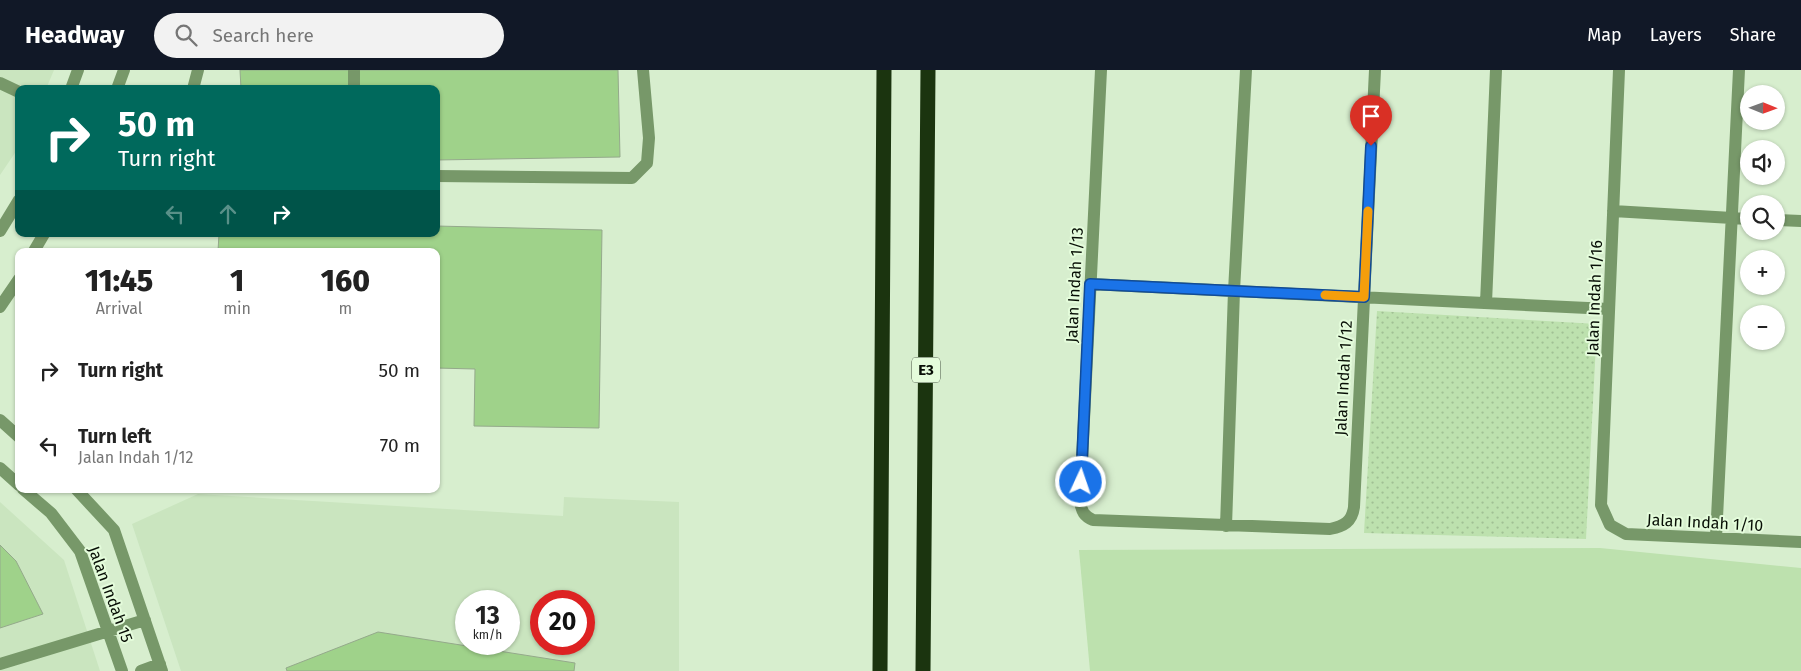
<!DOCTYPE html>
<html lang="en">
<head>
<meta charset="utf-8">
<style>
	:root { --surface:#fff; --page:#f2f2f2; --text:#222; --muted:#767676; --accent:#111827 }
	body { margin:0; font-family:"Fira Sans",sans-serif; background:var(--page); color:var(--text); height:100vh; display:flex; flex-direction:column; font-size:19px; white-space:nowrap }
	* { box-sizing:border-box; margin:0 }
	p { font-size:16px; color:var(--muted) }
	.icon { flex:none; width:28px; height:28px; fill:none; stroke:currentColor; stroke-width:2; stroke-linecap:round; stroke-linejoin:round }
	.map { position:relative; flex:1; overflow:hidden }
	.drawer { position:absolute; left:15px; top:178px; width:425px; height:245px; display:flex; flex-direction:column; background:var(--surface); border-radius:10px; box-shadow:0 1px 4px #0004 }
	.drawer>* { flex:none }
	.guide { position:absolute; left:15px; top:15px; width:425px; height:152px; border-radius:10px; box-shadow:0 1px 4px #0004; background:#00695c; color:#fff; overflow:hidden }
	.needle { width:32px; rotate:91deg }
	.buttons { position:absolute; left:1740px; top:15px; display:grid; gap:10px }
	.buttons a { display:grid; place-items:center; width:45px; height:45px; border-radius:50%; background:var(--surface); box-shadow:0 1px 4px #0004; font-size:25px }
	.speed { position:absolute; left:455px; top:520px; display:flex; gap:10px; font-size:25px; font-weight:700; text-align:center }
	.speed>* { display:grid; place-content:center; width:65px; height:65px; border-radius:50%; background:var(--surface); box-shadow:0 1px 4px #0004; line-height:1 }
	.speed small { font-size:12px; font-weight:400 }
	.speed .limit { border:8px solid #d22; background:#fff; color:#111 }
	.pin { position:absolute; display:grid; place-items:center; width:42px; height:42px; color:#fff; margin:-51px -21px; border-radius:50% 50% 50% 0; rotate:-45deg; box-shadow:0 0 5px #0007 }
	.pin .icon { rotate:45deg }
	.me { position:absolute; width:55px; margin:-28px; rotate:3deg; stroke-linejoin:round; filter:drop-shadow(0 0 4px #0008) }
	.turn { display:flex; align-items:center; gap:18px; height:105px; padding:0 20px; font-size:22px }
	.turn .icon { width:65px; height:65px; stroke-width:2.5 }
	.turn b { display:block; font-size:35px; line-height:42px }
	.lanes { display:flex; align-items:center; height:48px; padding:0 20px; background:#0003; justify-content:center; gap:25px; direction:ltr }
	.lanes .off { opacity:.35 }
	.eta { display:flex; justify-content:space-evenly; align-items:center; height:85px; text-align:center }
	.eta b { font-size:30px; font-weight:800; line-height:35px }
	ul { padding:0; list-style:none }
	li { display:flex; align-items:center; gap:15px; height:75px; padding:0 20px }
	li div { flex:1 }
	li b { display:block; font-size:19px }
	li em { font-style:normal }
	header { display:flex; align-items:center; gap:30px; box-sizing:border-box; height:70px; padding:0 25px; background:var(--accent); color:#fff }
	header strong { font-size:24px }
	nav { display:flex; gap:28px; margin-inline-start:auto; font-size:18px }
	.search { width:350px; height:45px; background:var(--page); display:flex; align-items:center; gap:12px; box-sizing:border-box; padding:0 18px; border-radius:28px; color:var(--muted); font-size:19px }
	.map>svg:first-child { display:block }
	.built { fill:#cae5bf; fill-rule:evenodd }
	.grass { fill:#bde1ae }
	.park { fill:url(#park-dots) }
	.building { fill:#9fd28a; stroke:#94a98b }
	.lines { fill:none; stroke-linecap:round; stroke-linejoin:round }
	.minor { stroke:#779869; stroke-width:12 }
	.highway { stroke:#1b340f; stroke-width:15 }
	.route-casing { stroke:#114b97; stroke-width:12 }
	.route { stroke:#1a73e8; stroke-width:9 }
	.slow { stroke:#f59e0b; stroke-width:9 }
	.labels { text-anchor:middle; stroke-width:4; stroke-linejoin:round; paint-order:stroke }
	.shield { fill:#e4fcdb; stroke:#495545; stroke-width:1 }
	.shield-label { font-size:15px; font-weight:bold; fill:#070e05 }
	.street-label { font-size:16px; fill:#070e05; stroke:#e4fcdb }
</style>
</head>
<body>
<header>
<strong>Headway</strong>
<div class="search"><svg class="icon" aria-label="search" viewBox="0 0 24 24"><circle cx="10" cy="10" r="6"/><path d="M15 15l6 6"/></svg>Search here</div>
<nav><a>Map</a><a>Layers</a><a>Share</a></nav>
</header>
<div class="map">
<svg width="1801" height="601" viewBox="0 0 1801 601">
	<defs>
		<pattern id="park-dots" width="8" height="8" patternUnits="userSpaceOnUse" patternTransform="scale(1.25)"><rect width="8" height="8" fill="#bde1ae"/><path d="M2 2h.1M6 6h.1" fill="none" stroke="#a1c094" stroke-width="1.8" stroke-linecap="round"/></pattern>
	</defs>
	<rect width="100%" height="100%" fill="#d7eece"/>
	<path class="built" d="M0,0H54L46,19H19V77L0,105Z
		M198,424L563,446L564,427L679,432V601H181L132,454ZM466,531H509V574H466ZM541,531H584V574H541Z
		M0,432L64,490L100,601H0Z"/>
	<path class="grass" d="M1600,478L1801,498V601H1090L1079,480Z"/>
	<path class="park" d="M1377,241L1597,254L1586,469L1364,463Z"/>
	<path class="building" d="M240,0H618L620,87L436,90V19H241Z
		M436,156L602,160L599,358L474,356L475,299L436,298V181H218L219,164H436Z
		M0,475L16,491L43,544L0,558Z
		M378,562L575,593L574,601H287L286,598Z"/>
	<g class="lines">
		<path class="minor" d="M1101,0L1080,432C1082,442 1084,446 1093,450L1330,459C1344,456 1352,452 1354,437L1375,0
			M1619,0L1601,435L1610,455L1626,464L1801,472
			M0,13L19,22
			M71,19L78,0
			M117,19L124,0
			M193,19L198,0
			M354,19V0
			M436,106L632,108L647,93L649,68L643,0
			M1613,141L1749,149
			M1776,150L1801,151
			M0,161L19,130
			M34,181L44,164
			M1090,214L1609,239
			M1486,233L1496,0
			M0,237L19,209
			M0,350L19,367
			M0,398L19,415
			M23,419L51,443L80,481L122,601
			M76,419L114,460L162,601
			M1226,456L1234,221L1246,0
			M1716,468L1739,0
			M0,594L145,550
			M141,601L160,594"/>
		<path class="highway" d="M880,601L884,0
			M923,601L928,0"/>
	</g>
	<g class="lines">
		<g class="route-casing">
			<path id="route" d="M1081,412L1090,214L1364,227L1371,76"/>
		</g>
		<use href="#route" class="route"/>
		<path class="slow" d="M1325,225L1364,227L1368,141"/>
	</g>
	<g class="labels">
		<rect class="shield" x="912" y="287.5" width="28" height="25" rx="4"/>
		<g class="shield-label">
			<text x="926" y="305">E3</text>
		</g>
		<g class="street-label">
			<text transform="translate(1074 215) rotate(-87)" y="6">Jalan Indah 1/13</text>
			<text transform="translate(1594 228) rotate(-88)" y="6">Jalan Indah 1/16</text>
			<text transform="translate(1343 308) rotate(-87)" y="6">Jalan Indah 1/12</text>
			<text transform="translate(1705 452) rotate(3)" y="6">Jalan Indah 1/10</text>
			<text transform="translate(111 524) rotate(70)" y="6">Jalan Indah 15</text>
		</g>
	</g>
</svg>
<div class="buttons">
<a><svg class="needle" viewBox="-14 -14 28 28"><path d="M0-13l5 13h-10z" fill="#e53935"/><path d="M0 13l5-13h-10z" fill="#767676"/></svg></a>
<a><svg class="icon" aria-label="sound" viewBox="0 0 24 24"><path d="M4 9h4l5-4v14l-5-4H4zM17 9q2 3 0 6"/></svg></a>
<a><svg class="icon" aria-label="search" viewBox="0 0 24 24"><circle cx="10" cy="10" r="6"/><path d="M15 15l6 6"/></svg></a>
<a>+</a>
<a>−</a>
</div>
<div class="speed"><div>13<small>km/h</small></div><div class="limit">20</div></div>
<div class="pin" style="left:1371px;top:76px;background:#d93025"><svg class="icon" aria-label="arrive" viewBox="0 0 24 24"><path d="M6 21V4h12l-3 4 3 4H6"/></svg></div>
<svg class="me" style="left:1081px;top:412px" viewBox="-20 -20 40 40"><circle r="17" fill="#1a73e8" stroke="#fff" stroke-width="3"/><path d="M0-11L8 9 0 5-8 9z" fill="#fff"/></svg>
<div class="guide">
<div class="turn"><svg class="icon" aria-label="right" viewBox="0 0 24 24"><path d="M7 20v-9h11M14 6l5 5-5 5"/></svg><div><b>50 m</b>Turn right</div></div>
<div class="lanes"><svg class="icon off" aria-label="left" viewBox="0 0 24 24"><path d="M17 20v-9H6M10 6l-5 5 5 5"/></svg><svg class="icon off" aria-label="ahead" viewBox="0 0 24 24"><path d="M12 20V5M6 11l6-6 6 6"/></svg><svg class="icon" aria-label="right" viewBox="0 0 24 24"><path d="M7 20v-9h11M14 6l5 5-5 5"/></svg></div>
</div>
<section class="drawer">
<div class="eta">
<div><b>11:45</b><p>Arrival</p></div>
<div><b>1</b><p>min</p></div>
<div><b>160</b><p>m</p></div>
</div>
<ul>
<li><svg class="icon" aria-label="right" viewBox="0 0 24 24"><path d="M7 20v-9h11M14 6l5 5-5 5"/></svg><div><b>Turn right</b></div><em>50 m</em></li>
<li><svg class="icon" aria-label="left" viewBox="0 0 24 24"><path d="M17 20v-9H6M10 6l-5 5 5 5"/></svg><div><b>Turn left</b><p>Jalan Indah 1/12</p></div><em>70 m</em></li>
</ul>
</section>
</div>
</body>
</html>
